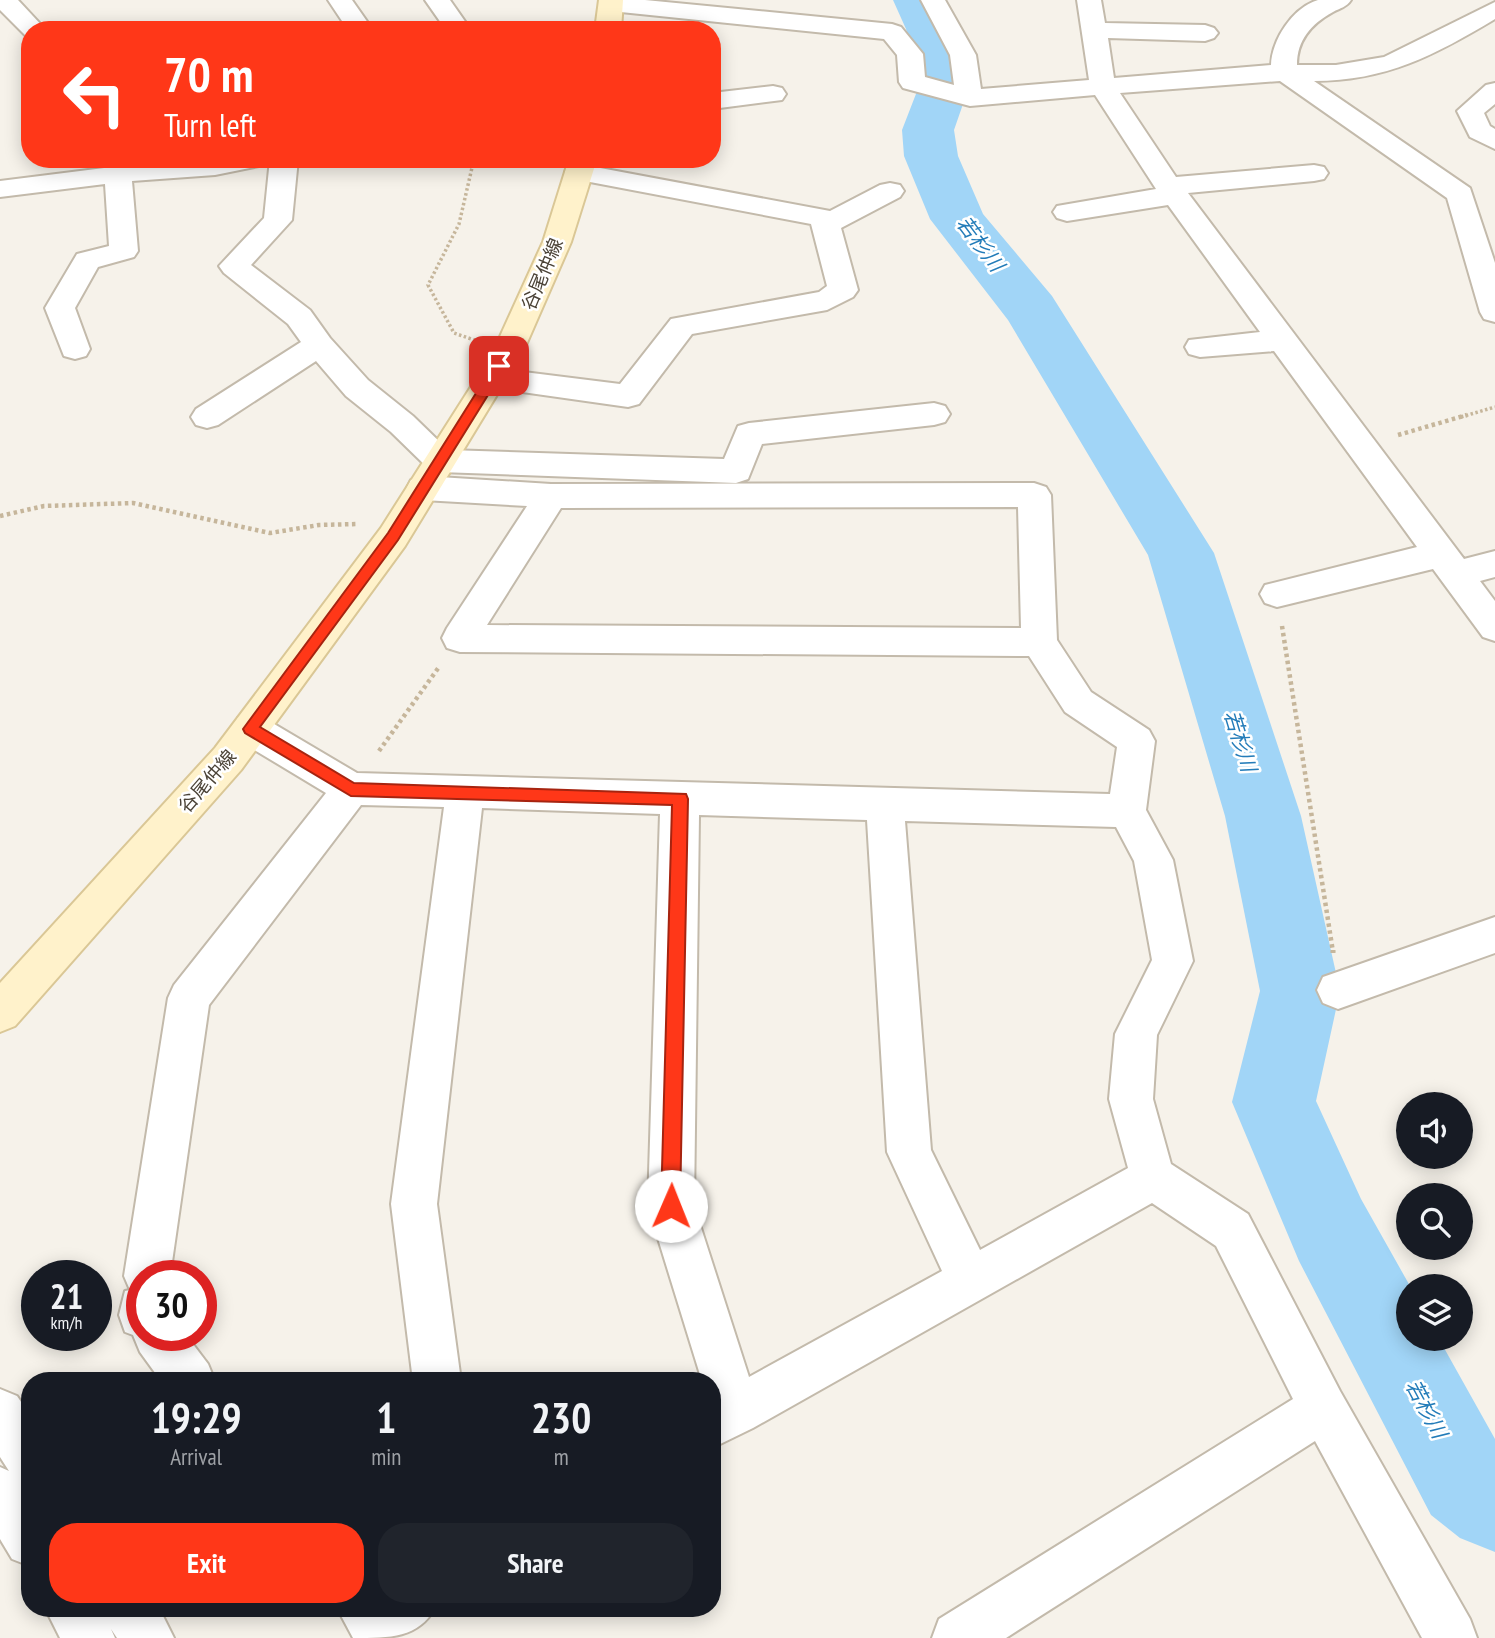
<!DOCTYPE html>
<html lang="en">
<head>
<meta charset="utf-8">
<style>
	:root { --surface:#171b24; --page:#20242c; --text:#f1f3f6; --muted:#9ea1a6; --accent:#ff3718 }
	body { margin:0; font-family:"PT Sans Narrow","Noto Sans JP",sans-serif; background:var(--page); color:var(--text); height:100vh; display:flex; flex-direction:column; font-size:26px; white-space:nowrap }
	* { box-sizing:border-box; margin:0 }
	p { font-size:23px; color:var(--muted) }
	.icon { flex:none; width:38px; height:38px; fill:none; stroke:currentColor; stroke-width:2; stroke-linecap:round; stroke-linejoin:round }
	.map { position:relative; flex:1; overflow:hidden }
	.side { position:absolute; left:21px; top:1372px; width:700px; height:245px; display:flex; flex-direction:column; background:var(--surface); border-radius:28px; box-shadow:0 4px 18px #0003 }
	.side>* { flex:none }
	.top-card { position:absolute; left:21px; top:21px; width:700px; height:147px; border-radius:28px; box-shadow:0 4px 18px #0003; background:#ff3718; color:#fff; overflow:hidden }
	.fabs { position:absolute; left:1396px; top:1092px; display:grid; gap:14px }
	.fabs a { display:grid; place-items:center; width:77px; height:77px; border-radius:50%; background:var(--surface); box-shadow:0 4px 18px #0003; font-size:35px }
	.speed { position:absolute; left:21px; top:1260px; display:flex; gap:14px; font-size:35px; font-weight:700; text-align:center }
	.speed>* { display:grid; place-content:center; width:91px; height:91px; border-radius:50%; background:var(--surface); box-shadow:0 4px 18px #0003; line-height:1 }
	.speed small { font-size:18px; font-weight:400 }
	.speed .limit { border:10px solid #d22; background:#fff; color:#111 }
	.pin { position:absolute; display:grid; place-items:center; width:60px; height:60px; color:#fff; margin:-30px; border-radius:14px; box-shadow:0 4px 10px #0006 }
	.me { position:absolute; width:77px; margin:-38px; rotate:1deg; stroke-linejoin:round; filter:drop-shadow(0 0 5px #0008) }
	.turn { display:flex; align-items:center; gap:24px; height:147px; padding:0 28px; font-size:32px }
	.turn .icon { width:91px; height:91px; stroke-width:2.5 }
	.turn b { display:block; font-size:49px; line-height:60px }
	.eta { display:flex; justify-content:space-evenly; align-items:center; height:119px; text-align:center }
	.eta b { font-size:42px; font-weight:700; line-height:49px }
	.action { display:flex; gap:14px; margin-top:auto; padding:14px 28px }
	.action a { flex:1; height:80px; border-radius:28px; background:var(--accent); color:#fff; font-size:28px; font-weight:700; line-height:80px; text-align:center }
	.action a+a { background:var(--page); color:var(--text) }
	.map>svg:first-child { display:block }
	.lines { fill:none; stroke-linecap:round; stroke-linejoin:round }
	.river { fill:#a1d5f7; fill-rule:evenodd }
	.street-casing { stroke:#c3baab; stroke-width:4 }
	.secondary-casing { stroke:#dac796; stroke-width:4 }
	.path-far2 { stroke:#c6b69b; stroke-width:3.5; stroke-dasharray:2.5 2.5; stroke-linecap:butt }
	.path-far1 { stroke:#c6b69b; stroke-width:4.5; stroke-dasharray:3.5 3.5; stroke-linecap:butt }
	.path { stroke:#c6b69b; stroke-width:5; stroke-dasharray:4.5 4.5; stroke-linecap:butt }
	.street { fill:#fff; fill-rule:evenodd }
	.secondary { fill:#fff2cb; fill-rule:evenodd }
	.route { fill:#ff3718; stroke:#a62410; stroke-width:2 }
	.labels { text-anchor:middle; stroke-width:5; stroke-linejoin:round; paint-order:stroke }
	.street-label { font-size:19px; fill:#4b4337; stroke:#fff }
	.water-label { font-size:21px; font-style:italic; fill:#237cb9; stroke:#fff }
</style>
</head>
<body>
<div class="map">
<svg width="1495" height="1638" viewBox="0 0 1495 1638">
	<rect width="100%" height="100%" fill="#f6f2ea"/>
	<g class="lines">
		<path class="river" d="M893,0H941L956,29L971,81L954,130L958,156L983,214L1052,296L1214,553L1301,816L1340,991L1316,1101L1361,1199L1410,1286L1409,1339H1439L1495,1439V1552L1460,1538L1431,1515L1299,1261L1232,1102L1260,991L1225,816L1148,555L1008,320L930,219L904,156L902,130L921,81L906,29Z"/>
		<g class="street-casing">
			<path id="street" d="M0,0H18L46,30H30V36L25,35L0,10Z
				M328,0H352L373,30H348Z
				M425,0H450L471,30H446Z
				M601,0H645L892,24L901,27L923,54L925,77L954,85L950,55L921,0H945L976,55L981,89L1089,80L1077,0H1101L1105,23L1205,25L1214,28L1218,33L1214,38L1205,41L1108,38L1114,78L1271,65C1272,40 1292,8 1318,0C1327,0 1341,0 1351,0C1347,7 1340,8 1333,12C1311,24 1297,40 1297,65H1336L1384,57L1495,2V19C1435,55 1386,81 1314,81L1470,188L1495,263V322L1484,319L1480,312L1447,198L1280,81L1120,93L1176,177L1314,165L1324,167L1328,173L1324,179L1314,181L1188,193L1464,559L1495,551V577L1480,581L1495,601V641L1483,637L1433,569L1277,607L1265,603L1260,594L1265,585L1417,547L1274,351L1200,357L1189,354L1185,347L1189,340L1260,332L1168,205L1067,221L1057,218L1053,212L1057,206L1156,189L1095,95L970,106L903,88L899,82L897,55L884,39L611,11L602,9L599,4Z
				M1495,83V104L1484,113L1490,126L1495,129V149L1470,137L1457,111L1486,85Z
				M773,86L782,88L786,94L782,100L712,109V93Z
				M207,159H267L264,165L215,175L132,181L138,251L134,257L98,267L75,308L90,349L86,356L75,359L64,356L45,308L77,254L109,246L105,184L0,197V181L136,164Z
				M270,159H298L292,220L251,265L310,310L330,338L368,380L413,416L448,450L724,459L738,426L749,423L934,403L945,406L950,414L945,422L934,425L762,444L748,479L736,483L440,472L429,469L391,432L346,396L316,361L218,425L207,428L196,425L191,417L196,409L301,342L288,324L224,273L219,266L264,218Z
				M579,164L830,211L880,185L890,183L900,185L904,191L900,197L841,228L858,290L853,297L827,310L692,334L639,404L628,407L480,386L475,379L480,372L491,368L620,384L671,319L819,292L827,286L811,224L569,178L565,172L569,166Z
				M423,476L551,484L1034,483L1046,487L1051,495L1057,640L1091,692L1149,730L1155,741L1146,810L1173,860L1193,961L1157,1035L1153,1099L1171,1164L1248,1214L1340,1391L1470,1619L1477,1638H1422L1315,1441L1006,1638H932L939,1619L1293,1399L1216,1246L1152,1203L753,1428L712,1448V1381H702L648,1206L660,814L482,808L437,1204L461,1381H413L391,1204L444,807L361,805L209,1005L170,1276H142V1335H186L208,1364L215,1381H161L140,1352L133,1335L125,1332L119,1315L125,1291L130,1290L124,1276L168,998L174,985L326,793L238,740L233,729L238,718L251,714L264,718L357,773L1110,794L1117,747L1065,712L1029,656L460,652L447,648L442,638L447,628L527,506L423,500L411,496L407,488L411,480ZM1018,507L1021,628L487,625L561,508ZM699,815L867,820L887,1152L942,1271L749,1377L694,1206ZM905,821L1116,827L1134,861L1152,960L1115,1034L1109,1099L1128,1168L980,1250L931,1150Z
				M1495,917V953L1338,1009L1323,1003L1317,990L1323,977Z
				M0,1389L17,1396L30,1415V1484L21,1480L30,1494V1566L12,1559L0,1539V1467L9,1471L0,1457Z
				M45,1608H101L105,1616L102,1608H159L174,1638H117L111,1629L115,1638H60Z
				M337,1608H435C418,1638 391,1638 353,1638Z"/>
		</g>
		<g class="secondary-casing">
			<path id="secondary" d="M599,0H623L621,30H595Z
				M569,159H597L571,242L523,352L405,546L241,770L15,1026L0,1032V983L215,748L381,528L493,352L543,242Z"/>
		</g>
		<path class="path-far2" d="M474,159L459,224L428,285L454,333L477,341
			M1461,417L1495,407"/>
		<path class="path-far1" d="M1398,435L1467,415
			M0,516L44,506L133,503L270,533L319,525L358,524
			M1282,626L1333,952
			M379,751L439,667"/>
		<path class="path" d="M1333,950V953"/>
		<use href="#street" class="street"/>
		<use href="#secondary" class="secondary"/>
	</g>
	<path class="route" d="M499,361L506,366L398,540L260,727L354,783L686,794L688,799L680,1206L677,1213L671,1215L664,1213L661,1206L672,805L351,796L245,733L243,729L388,533L495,363Z"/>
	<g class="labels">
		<g class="street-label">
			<text transform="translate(542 274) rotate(-67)" y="7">谷尾仲線</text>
			<text transform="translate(207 781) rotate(-49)" y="7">谷尾仲線</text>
		</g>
		<g class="water-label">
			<text transform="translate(980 244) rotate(53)" y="7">若杉川</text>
			<text transform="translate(1240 741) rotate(73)" y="7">若杉川</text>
			<text transform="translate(1426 1409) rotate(62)" y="7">若杉川</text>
		</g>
	</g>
</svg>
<div class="fabs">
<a><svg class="icon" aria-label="sound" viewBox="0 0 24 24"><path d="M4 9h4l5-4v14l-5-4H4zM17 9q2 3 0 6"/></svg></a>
<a><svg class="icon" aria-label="search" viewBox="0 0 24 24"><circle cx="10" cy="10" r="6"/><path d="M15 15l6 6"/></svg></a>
<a><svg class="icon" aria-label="layers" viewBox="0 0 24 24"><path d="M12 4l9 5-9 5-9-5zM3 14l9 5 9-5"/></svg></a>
</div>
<div class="speed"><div>21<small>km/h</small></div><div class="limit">30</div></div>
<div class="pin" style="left:499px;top:366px;background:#d93025"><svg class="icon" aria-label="arrive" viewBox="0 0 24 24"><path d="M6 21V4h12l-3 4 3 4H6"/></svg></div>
<svg class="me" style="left:671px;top:1206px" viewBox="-20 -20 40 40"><circle r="19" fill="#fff"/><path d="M0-13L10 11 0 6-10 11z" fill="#ff3718"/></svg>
<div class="top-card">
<div class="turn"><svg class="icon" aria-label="left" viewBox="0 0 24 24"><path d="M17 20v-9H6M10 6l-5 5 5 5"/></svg><div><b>70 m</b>Turn left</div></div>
</div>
<section class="side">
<div class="eta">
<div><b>19:29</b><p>Arrival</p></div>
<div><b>1</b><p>min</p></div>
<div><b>230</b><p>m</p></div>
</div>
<div class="action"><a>Exit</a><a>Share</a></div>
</section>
</div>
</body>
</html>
